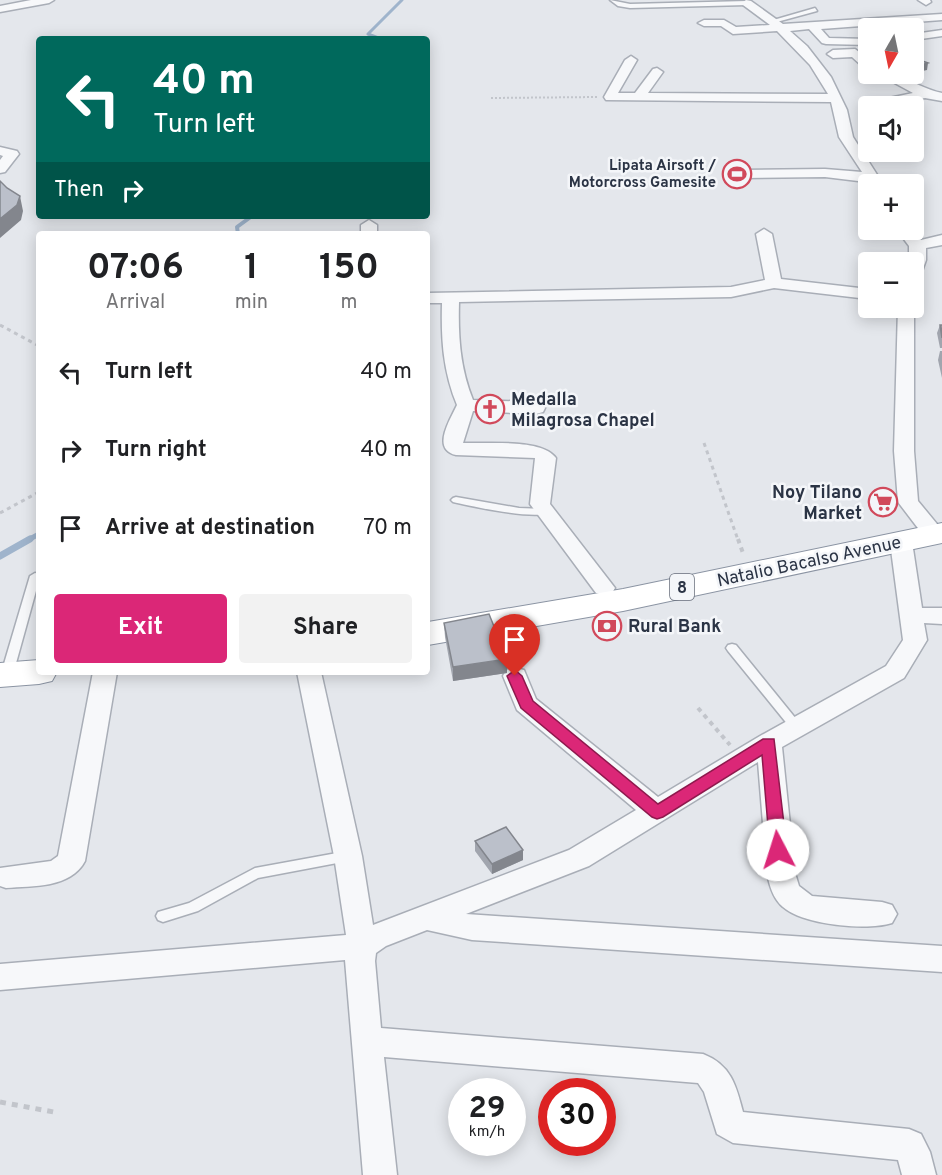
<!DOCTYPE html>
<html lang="en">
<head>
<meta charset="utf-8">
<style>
	:root { --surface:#fff; --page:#f2f2f2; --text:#202124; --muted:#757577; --accent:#db2777 }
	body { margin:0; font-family:Overpass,sans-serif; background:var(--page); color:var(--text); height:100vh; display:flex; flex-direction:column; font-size:22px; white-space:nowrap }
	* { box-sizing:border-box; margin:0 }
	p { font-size:20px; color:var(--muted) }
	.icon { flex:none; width:33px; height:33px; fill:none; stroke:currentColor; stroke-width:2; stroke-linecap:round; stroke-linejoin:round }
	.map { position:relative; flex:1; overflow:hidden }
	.side { position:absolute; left:36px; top:231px; width:394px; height:444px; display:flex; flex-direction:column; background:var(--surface); border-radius:6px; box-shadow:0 3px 15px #0003 }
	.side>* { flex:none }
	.banner { position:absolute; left:36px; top:36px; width:394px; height:183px; border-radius:6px; box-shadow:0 3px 15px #0003; background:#00695c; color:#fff; overflow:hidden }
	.needle { width:39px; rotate:189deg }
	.fabs { position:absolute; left:858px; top:18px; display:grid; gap:12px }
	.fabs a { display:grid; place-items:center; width:66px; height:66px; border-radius:6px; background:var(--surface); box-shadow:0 3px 15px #0003; font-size:30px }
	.speed { position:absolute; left:448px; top:1078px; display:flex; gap:12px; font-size:30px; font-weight:700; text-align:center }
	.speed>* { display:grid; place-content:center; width:78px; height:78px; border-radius:50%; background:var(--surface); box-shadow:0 3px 15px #0003; line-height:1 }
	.speed small { font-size:15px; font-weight:400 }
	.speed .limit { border:9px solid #d22; background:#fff; color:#111 }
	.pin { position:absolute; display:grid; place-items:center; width:51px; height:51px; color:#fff; margin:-62px -26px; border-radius:50% 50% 50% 0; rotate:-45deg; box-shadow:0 0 6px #0007 }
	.pin .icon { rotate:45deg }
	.me { position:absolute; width:66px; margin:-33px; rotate:355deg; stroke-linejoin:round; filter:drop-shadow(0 0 4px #0008) }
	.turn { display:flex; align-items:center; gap:21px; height:126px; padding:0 18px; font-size:27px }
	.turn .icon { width:78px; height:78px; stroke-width:2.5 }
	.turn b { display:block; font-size:42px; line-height:51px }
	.then { display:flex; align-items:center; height:57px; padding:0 18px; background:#0003; gap:12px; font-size:22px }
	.eta { display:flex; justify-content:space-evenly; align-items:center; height:102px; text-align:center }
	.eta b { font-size:36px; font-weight:700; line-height:42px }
	.button { display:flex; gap:12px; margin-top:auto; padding:12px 18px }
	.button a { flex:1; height:69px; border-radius:6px; background:var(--accent); color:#fff; font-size:24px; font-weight:700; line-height:69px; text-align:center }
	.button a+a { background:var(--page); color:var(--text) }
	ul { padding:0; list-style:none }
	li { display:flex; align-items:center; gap:18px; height:78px; padding:0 18px }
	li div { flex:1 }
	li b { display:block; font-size:22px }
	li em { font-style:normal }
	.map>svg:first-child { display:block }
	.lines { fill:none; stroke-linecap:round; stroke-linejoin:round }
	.stream-far3 { stroke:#9fb4cc; stroke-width:3 }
	.stream-far2 { stroke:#9fb4cc; stroke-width:4 }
	.stream-far1 { stroke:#9fb4cc; stroke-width:5 }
	.stream { stroke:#9fb4cc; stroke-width:7 }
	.lane-casing { stroke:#a9aeb7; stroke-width:3 }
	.street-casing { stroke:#a9aeb7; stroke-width:3 }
	.highway-casing { stroke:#8b94a3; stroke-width:2 }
	.path-far3 { stroke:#c2c5cb; stroke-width:2; stroke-dasharray:2 2; stroke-linecap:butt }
	.path-far2 { stroke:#c2c5cb; stroke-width:3; stroke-dasharray:4 4; stroke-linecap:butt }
	.path-far1 { stroke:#c2c5cb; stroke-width:4; stroke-dasharray:4.5 4.5; stroke-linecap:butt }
	.path { stroke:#c2c5cb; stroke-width:5; stroke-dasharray:6 6; stroke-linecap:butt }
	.lane { fill:#f7f8fa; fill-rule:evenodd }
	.street { fill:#f7f8fa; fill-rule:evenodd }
	.highway { fill:#fff; fill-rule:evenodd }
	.wall { fill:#a1a5ae }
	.shaded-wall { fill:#83868d }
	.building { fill:#bbc0ca; stroke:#83868d; stroke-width:1.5 }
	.route { fill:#db2777; stroke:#8e194d; stroke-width:1.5 }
	.labels { text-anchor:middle; stroke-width:5; stroke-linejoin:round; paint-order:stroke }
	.far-poi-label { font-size:15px; font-weight:bold; fill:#2b3445; stroke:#f4f6f9; text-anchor:end }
	.shield { fill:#f4f6f9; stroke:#676e7b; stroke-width:1.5 }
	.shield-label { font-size:16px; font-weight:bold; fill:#2b3445 }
	.poi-label { font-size:18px; font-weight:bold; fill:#2b3445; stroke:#f4f6f9; text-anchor:start }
	.street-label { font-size:18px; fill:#2b3445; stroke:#f4f6f9 }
</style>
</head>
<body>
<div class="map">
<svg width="942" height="1175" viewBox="0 0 942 1175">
	<rect width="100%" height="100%" fill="#e4e7ec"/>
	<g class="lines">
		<path class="stream-far3" d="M381,39L368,34L402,0"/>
		<path class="stream-far2" d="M238,234L237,227L252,216"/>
		<path class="stream-far1" d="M28,540L39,534"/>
		<path class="stream" d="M0,556L30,539"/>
		<g class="lane-casing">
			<path id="lane" d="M610,0L630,4L747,1L750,3L747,5L630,8L618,6Z
				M815,8L817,11L773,23L770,21Z
				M456,497L519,508L545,509L550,512C538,521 470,506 453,502L451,500L453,498Z
				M35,573L39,574V580L13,674L11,677H3L1,674L30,576Z
				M732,644L736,645L801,725L803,728L801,731H793L728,651L726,648L728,645Z
				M348,851L353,852L355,856L353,860L258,878L198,911L163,922L158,920L156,916L158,912L189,903L255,868Z"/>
		</g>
		<g class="street-casing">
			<path id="street" d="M31,0H54L49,3L0,12V6Z
				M746,0L751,1L783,24L942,14V20L821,29L829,38L868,39V45L826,44L822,43L809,29L790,31L807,46L831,77L847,110L853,137L883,184L825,177L741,178L734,174L741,170L825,169L862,172L839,137L831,102L606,100L604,97L625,60L631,56L637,60L618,93H635L653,69L657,68L663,72L648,93L828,94L810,65L777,31L733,34L721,26H704L698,23L704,20H724L736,27L770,25L743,5L742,3Z
				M918,0H930L931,2L926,5Z
				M942,30V36L914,40V34Z
				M855,49L868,59V68H864L852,57L833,58L827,54L833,50Z
				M878,74C901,72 920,89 942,93V101L925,98L865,109L864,106L865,103L913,93Z
				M0,147L17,151L19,154L5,172L0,173V160L3,156L0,155Z
				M369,220L377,225V234H361V225Z
				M764,229L772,234L781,279L868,289V299L774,288L731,297L459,302C458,336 460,368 473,400L536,402L543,404L545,408L543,412L536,414L473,411L463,443C486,444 542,438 556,458L550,504L615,588L612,593L604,595L596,593L530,504L535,458L456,455C431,449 450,420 457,405C443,371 441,339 442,303H428V293L731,287L765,280L756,234Z
				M897,230H913L921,240L942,235V245L926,248V260L920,277L914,279V262H909V246Z
				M914,307V451L918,501L942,530V540L935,542L927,540L898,502L894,451L898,308Z
				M901,535L909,537L912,542L922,608H942V624L924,623L927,640L904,678L782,747L795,873L799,886L812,896L882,902L892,905L897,914L892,923C868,931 803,925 783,907C773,899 769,884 767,873L758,762L589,866L466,914L942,946V972L472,940L427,930L386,946L376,953L375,961L381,1028L703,1054C731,1065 736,1085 743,1112L909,1129L921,1134L930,1152L936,1175H902L898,1160L733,1143L717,1134L704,1092L698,1083L384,1057L397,1175H363L345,960L0,990V964L346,935L334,856L297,672H321L362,856L373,925L569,850L636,810L517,710L503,676L506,670L515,668L524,670L536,699L658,797L760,736L886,666L903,640L890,542L893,537Z
				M93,672H117L85,861C71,888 33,886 6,888L0,886V868L51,861L58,856Z"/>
		</g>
		<g class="highway-casing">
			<path id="highway" d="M942,523V543L623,611L428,645V622L623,589Z
				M39,660V672H57L52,681L39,684L0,687V663Z"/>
		</g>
		<path class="path-far3" d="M491,98L597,97"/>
		<path class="path-far2" d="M0,325L39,346
			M704,443L738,540
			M0,513L39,492"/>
		<path class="path-far1" d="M738,539L744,556
			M698,708L730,745"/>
		<path class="path" d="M0,1102L59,1113"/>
		<use href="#lane" class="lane"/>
		<use href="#street" class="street"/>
		<use href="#highway" class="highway"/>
	</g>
	<path class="wall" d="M940,325H942V348H940L937,333Z
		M940,351H942V378L938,360Z
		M444,623L507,673L453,681L445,637Z
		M475,841L523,850V860L492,874L475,851Z"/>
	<path class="shaded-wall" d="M928,63L927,70L914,73V67Z
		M20,196L23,211L21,220L0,238V219Z
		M507,659V673L453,681V667Z
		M523,850V860L492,874V864Z"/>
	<path class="building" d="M914,58L928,63L914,67Z
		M0,181L7,188L20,196L17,205L0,219Z
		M940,325H942V338Z
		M489,614L507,659L453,667L444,623Z
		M506,827L523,850L492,864L475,841Z"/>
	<path class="route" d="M515,670L522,676L533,701L658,804L763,739H774L787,850L784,855L778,857L773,855L770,850L762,755L663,817L657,819L652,817L521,708L507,676Z"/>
	<defs>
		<g id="stadium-ring" transform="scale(1.5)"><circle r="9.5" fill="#f4f6f9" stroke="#d1495b" stroke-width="1.5"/><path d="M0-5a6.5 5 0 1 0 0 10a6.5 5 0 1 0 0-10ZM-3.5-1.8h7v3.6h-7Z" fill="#d1495b"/></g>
		<g id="church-ring" transform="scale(1.5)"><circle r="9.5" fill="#f4f6f9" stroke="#d1495b" stroke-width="1.5"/><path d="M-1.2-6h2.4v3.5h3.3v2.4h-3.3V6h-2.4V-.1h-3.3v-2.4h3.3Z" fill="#d1495b"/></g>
		<g id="supermarket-ring" transform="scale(1.5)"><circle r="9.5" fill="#f4f6f9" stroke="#d1495b" stroke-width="1.5"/><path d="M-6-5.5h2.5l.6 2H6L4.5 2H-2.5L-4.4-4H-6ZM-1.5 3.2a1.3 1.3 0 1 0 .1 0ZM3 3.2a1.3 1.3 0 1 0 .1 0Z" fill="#d1495b"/></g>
		<g id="bank-ring" transform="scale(1.5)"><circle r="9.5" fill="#f4f6f9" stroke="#d1495b" stroke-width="1.5"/><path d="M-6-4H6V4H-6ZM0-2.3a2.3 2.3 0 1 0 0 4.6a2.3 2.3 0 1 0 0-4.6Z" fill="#d1495b"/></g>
	</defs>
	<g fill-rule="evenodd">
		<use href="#stadium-ring" x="737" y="174"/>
		<use href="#church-ring" x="490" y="409"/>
		<use href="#supermarket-ring" x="883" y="502"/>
		<use href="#bank-ring" x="607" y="626"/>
	</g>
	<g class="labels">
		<g class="far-poi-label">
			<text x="716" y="170">Lipata Airsoft /<tspan x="716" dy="17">Motorcross Gamesite</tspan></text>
		</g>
		<rect class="shield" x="670" y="574" width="24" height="26" rx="4.5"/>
		<g class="shield-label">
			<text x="682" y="593">8</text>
		</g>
		<g class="poi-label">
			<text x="511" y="405">Medalla<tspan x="511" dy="21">Milagrosa Chapel</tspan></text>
			<text x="862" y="498" text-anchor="end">Noy Tilano<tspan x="862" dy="21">Market</tspan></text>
			<text x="628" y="632">Rural Bank</text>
		</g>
		<g class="street-label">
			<text transform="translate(809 561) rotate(-12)" y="6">Natalio Bacalso Avenue</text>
		</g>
	</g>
</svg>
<div class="fabs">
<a><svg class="needle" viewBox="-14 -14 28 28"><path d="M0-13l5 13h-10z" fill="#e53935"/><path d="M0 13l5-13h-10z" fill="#757577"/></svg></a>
<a><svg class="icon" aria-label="sound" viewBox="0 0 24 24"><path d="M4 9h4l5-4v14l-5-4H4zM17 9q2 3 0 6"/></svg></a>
<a>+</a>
<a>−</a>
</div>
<div class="speed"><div>29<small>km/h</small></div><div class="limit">30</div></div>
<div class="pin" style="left:515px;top:676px;background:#d93025"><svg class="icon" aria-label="arrive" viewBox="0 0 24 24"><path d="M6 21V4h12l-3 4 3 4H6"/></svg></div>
<svg class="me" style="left:778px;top:850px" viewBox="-20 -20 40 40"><circle r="19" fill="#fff"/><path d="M0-13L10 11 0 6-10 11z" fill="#db2777"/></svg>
<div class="banner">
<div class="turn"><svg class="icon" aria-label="left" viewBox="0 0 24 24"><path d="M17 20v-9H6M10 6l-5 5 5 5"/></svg><div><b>40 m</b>Turn left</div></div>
<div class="then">Then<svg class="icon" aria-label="right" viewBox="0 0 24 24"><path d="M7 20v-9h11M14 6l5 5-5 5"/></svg></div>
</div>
<section class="side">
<div class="eta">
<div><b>07:06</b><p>Arrival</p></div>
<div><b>1</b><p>min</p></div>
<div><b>150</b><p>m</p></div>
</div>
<ul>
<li><svg class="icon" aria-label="left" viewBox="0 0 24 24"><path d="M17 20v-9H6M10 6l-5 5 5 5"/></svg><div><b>Turn left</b></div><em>40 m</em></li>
<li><svg class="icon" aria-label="right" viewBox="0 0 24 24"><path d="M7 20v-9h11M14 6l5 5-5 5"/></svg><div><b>Turn right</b></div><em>40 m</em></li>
<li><svg class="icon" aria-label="arrive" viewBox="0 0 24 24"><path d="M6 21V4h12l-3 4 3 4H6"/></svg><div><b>Arrive at destination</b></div><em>70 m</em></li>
</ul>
<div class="button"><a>Exit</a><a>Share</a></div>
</section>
</div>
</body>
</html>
